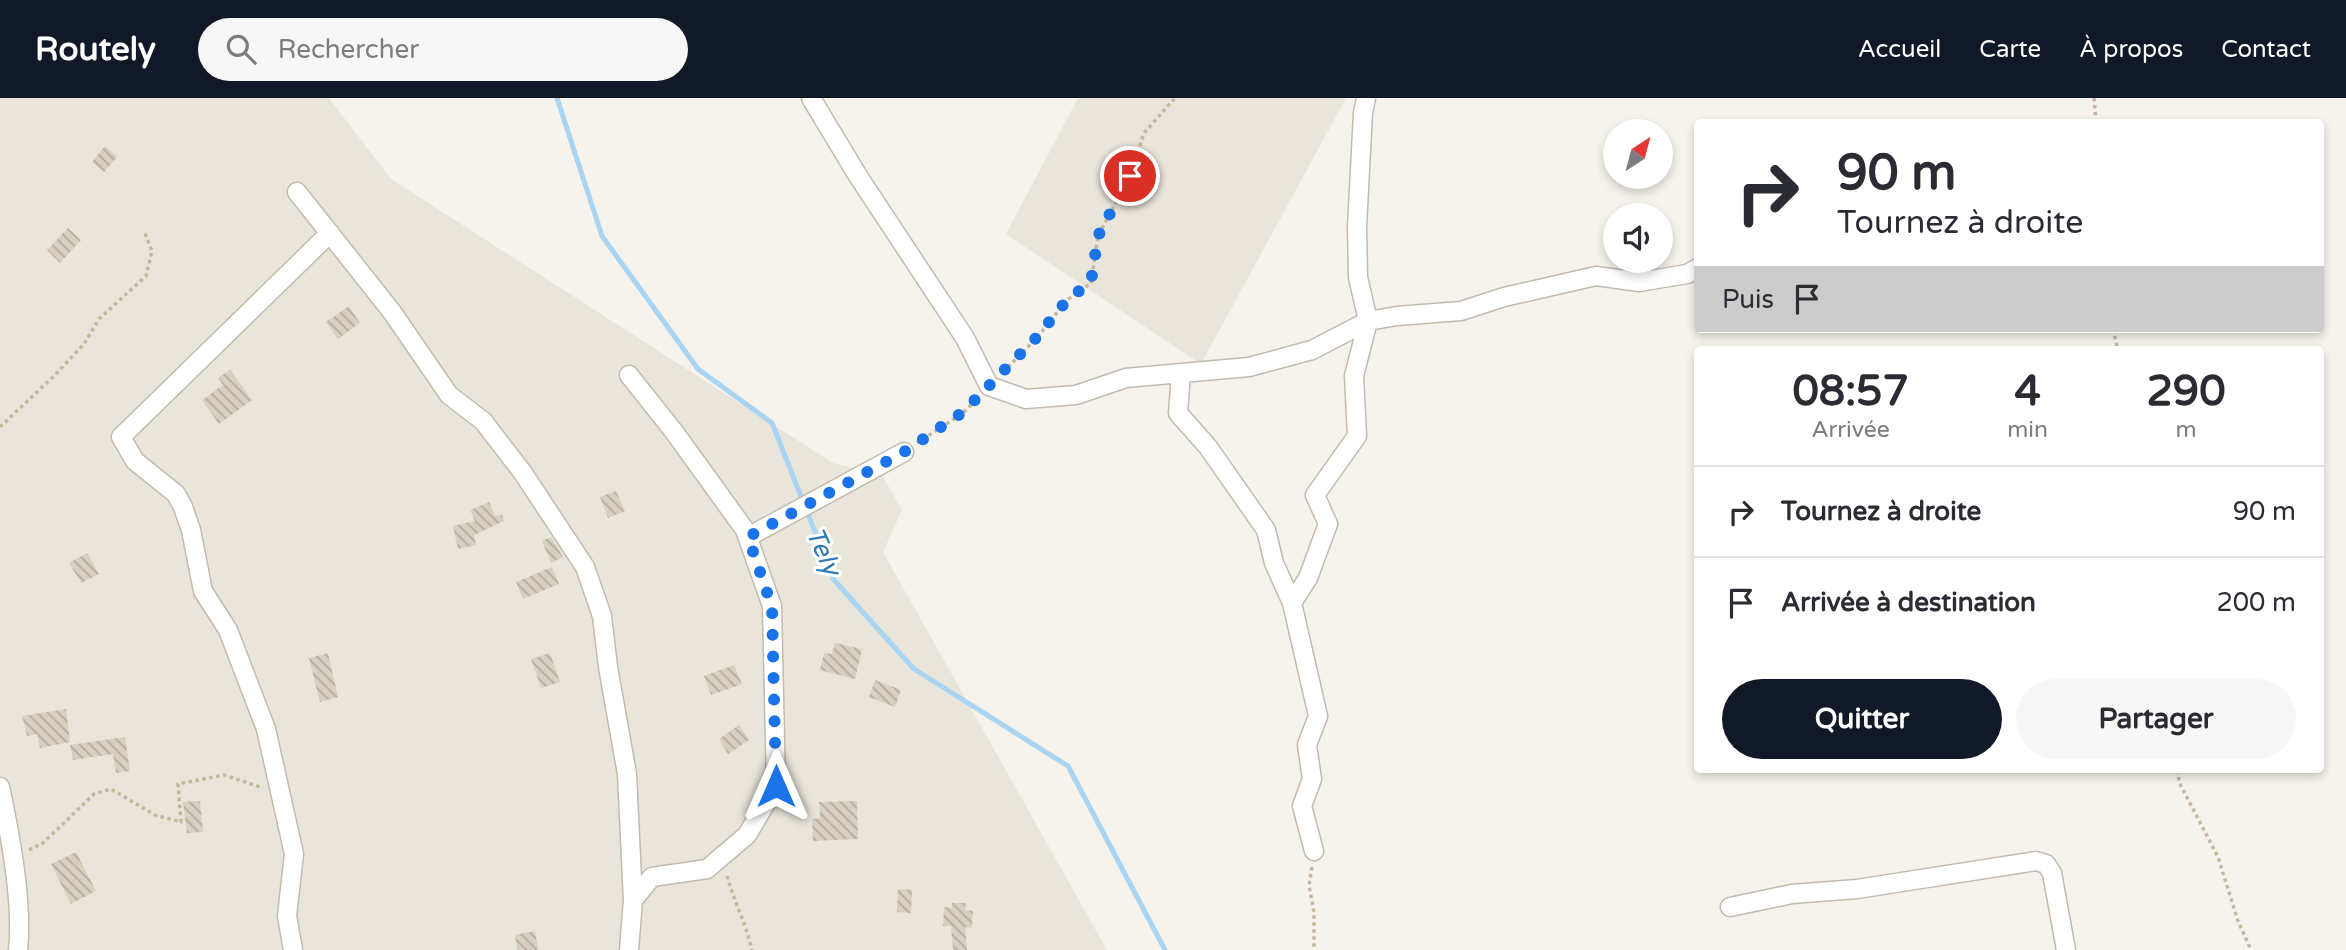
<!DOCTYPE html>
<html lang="fr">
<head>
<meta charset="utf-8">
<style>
	:root { --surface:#fff; --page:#f7f7f7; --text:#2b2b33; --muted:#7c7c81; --line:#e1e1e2; --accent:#111827 }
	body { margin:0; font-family:"Varela Round",sans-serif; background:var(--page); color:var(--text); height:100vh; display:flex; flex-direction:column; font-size:26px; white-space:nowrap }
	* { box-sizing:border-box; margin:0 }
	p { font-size:23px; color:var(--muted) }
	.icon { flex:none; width:38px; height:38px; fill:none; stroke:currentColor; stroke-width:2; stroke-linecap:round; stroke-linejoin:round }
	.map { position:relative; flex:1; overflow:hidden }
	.drawer { position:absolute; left:1694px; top:248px; width:630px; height:427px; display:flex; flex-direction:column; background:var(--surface); border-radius:7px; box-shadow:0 4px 10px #0003 }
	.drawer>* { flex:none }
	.guide { position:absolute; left:1694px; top:21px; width:630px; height:214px; border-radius:7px; box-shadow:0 4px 10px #0003; background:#fff; color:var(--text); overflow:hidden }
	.needle { width:46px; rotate:36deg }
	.tools { position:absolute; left:1603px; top:21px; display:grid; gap:14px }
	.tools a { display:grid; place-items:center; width:70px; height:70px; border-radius:50%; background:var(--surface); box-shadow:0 4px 10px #0003; font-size:35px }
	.pin { position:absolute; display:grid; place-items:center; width:60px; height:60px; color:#fff; margin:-30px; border:4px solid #fff; border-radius:50%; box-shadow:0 2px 7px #0007 }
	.me { position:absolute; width:77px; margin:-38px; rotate:0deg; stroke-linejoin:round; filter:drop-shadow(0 0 5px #0008) }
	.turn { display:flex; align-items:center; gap:24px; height:147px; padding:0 28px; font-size:32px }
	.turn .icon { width:91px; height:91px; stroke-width:2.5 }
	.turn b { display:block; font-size:49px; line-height:60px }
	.then { display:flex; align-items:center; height:66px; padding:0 28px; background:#0003; gap:14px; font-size:26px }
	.eta { display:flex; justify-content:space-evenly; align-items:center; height:119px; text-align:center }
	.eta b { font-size:42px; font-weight:800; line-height:49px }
	.primary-button { display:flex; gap:14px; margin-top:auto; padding:14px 28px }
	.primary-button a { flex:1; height:80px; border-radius:42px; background:var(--accent); color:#fff; font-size:28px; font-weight:800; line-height:80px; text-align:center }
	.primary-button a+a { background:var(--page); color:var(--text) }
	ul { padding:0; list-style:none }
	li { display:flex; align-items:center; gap:21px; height:91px; padding:0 28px; border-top:2px solid var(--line) }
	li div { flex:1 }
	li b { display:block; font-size:26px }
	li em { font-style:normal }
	header { display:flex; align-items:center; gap:42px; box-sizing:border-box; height:98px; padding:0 35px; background:var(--accent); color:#fff }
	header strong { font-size:33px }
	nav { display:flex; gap:38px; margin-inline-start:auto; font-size:24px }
	.search { width:490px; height:63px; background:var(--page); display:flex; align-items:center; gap:18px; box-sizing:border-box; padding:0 24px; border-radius:38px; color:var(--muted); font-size:26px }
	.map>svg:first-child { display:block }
	.residential { fill:#eae5da }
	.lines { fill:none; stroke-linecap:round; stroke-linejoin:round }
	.stream { stroke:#a9d4f2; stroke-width:5 }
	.building { fill:url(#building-back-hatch) }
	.minor-casing { stroke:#c2bbae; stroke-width:21 }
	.path { stroke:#c4b79f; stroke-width:3.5; stroke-dasharray:3.5 3.5; stroke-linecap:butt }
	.minor { stroke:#fff; stroke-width:18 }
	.route { stroke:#1a73e8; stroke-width:12; stroke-dasharray:0 21.6 }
	.labels { text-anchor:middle; stroke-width:6; stroke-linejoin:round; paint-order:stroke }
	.water-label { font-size:26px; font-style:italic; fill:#2e7ab2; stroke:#fff }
</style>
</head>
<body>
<header>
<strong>Routely</strong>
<div class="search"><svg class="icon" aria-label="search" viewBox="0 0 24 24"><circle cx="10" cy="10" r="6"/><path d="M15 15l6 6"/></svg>Rechercher</div>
<nav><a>Accueil</a><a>Carte</a><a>À propos</a><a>Contact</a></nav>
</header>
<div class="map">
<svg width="2346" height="852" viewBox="0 0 2346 852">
	<defs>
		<pattern id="building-back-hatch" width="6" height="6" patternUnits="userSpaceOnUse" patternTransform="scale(1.75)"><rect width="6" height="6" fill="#d8cfc1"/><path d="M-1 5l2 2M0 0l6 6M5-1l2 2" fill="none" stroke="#b1aa9e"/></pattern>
	</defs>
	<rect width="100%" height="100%" fill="#f6f3ec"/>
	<path class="residential" d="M0,0H329L391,81L833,365L882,377L902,412L883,454L1107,852H0Z
		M1078,0H1346L1201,266L1006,136Z"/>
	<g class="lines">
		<path class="stream" d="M557,0L602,138L698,271L772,325L834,482L914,571L1068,668L1165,852"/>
	</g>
	<path class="building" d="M105,48L117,59L104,74L92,64Z
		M68,130L81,142L60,165L47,152Z
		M349,208L360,225L338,241L326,224Z
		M230,272L252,302L219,326L202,302L223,287L218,280Z
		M616,393L625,413L608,420L600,399Z
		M489,404L495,418L502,417L504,423L474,437L476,447L458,451L453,428L475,423L470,412Z
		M551,439L563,459L551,465L542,443Z
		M87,455L99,476L81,485L69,465Z
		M552,469L559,486L523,501L516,484Z
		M835,545L862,551L855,581L820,572L824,555L832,556Z
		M328,555L338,599L320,604L309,560Z
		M550,555L560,584L541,590L531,561Z
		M734,567L742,586L711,597L704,578Z
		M875,582L901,592L895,609L869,599Z
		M66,611L70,644L40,650L37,636L27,638L22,618Z
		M739,627L749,642L728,656L719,641Z
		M125,639L130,673L116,675L113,656L73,662L70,647Z
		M200,703L203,734L187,735L183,704Z
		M857,703L858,741L813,743L812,721L820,720L819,704Z
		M76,754L96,793L71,806L51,766Z
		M898,791L912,792L911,815L897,814Z
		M952,805H966L965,812L973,813L972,830L965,829L967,852H953L951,828H943L944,809L952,810Z
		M535,833L538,852H517L515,837Z"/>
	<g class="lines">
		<g class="minor-casing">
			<path id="minor" d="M811,0L858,78L965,240L989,288L1026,301L1076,297L1126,280L1249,269L1312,252L1368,223L1358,179L1357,129L1363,15L1366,0
				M297,94L392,214L449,297L483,323L523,375L585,469L602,518L608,569L627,676L633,802L629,852
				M1181,276L1178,315L1208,349L1266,432L1274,465L1292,505L1318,618L1307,647L1312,681L1302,708L1314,753
				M629,277L675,335L745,432L772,508L776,688L747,737L707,771L652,779L633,802
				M748,439L904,354
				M1292,505L1308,480L1328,426L1315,397L1357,338L1354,278L1368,223L1397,218L1461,213L1504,199L1596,178L1639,184L1687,176L1698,170
				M0,689C10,735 23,807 18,852
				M1730,809L1792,796L1857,791L2036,763L2046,766L2052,775L2066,852
				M293,852L287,818L294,756L266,631L228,532L203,493L191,432L183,409L176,396L135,363L121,339L330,135"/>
		</g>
		<path class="path" d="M2094,0L2096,24
			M2113,231L2118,252
			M1003,274L1036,241L1067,202L1091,185L1098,138L1130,78L1144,35L1175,0
			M0,329L54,278L84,246L99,221L146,178L152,153L144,133
			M917,345L963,315L978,300
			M2178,672L2179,684L2218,759L2238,823L2251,852
			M29,752L43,745L94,696L111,691L155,717L181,724L178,686L224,677L263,690
			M1312,769L1309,787L1314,814V852
			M727,778C734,803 746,826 752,852"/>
		<use href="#minor" class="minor"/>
	</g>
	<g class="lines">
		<path class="route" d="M776,688L772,509L748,439L904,354L963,314L1036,240L1067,202L1091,184L1098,138L1130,78"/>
	</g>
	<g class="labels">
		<g class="water-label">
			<text transform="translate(824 453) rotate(66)" y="9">Tely</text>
		</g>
	</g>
</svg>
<div class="tools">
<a><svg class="needle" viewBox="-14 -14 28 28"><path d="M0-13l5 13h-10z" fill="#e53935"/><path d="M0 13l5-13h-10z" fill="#7c7c81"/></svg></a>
<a><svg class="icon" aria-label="sound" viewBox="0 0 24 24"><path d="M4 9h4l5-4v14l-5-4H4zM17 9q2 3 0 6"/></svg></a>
</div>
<div class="pin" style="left:1130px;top:78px;background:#d93025"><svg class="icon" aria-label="arrive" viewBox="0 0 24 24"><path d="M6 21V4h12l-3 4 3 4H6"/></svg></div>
<svg class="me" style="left:776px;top:688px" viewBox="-20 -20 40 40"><path d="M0-17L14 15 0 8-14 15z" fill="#1a73e8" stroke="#fff" stroke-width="4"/></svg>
<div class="guide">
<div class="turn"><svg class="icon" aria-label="right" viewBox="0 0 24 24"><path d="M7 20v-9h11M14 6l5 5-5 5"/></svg><div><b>90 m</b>Tournez à droite</div></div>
<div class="then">Puis<svg class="icon" aria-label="arrive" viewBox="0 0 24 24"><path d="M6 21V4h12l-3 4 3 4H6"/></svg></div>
</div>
<section class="drawer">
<div class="eta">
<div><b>08:57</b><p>Arrivée</p></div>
<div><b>4</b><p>min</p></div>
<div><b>290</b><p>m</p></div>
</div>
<ul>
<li><svg class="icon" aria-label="right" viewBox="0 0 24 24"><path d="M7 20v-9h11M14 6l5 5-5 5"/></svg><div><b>Tournez à droite</b></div><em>90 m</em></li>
<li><svg class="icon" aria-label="arrive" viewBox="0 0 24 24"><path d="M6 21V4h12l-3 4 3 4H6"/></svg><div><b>Arrivée à destination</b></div><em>200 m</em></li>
</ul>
<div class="primary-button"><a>Quitter</a><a>Partager</a></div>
</section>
</div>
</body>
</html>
